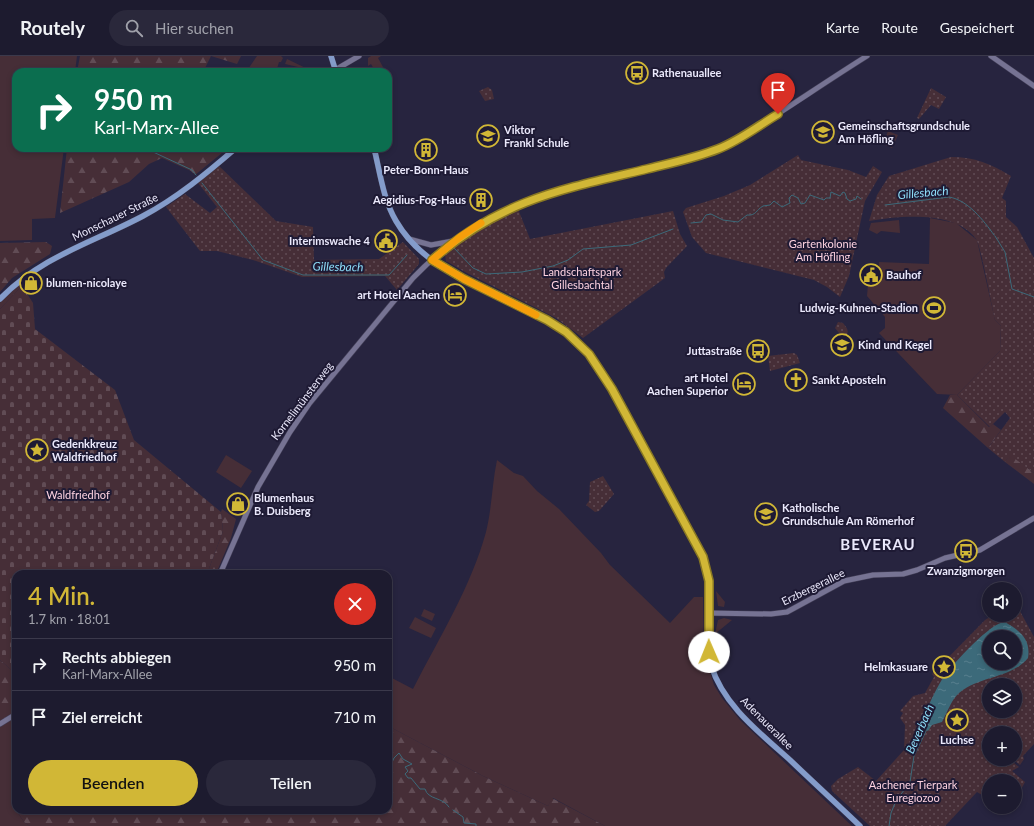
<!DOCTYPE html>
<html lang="de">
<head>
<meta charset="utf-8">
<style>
	:root { --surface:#1d1b2f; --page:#2a283b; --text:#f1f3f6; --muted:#a0a1aa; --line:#3b394b; --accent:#d1b736 }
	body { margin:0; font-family:Lato,sans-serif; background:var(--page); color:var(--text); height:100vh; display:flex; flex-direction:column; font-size:15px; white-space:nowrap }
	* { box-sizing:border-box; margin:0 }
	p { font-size:13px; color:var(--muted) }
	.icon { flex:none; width:22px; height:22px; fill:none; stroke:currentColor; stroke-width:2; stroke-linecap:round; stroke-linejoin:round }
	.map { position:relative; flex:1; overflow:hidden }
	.panel { position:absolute; left:12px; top:514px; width:380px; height:244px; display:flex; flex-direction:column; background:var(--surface); border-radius:12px; box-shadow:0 2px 6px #0003,0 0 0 1px var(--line) }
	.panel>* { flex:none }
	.hud { position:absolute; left:12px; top:12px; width:380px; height:84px; border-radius:12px; box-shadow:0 2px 6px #0003,0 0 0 1px var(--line); background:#0b6e4f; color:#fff; overflow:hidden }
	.buttons { position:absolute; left:982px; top:526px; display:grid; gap:8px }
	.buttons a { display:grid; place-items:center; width:40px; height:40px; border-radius:50%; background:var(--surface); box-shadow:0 2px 6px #0003,0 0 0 1px var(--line); font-size:20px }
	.pin { position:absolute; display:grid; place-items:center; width:34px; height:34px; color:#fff; margin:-41px -17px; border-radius:50% 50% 50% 0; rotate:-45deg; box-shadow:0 0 4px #0007 }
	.pin .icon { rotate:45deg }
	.me { position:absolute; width:44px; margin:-22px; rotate:359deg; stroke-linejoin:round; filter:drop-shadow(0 0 3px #0008) }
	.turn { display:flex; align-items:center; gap:14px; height:84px; padding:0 16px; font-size:18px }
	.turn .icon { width:52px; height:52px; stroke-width:2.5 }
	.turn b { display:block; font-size:28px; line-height:34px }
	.round { display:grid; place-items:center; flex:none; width:42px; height:42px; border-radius:21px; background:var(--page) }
	.head { display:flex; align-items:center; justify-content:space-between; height:68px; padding:0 16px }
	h1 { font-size:24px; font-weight:600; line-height:30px; color:var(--accent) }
	.primary-button { display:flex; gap:8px; margin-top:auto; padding:8px 16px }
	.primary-button a { flex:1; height:46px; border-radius:24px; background:var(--accent); color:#111; font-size:16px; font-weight:600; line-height:46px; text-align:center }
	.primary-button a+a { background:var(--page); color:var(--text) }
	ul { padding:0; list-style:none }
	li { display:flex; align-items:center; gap:12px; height:52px; padding:0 16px; border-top:1px solid var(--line) }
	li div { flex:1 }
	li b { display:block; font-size:15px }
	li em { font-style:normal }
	header { display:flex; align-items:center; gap:24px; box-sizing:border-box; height:56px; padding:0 20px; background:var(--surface); border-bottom:1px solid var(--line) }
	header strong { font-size:19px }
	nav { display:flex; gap:22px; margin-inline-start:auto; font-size:14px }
	.search { width:280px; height:36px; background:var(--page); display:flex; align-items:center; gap:10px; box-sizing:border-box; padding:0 14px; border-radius:22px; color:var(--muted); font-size:15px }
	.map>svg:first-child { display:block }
	.grass { fill:#462e37 }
	.forest { fill:url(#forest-firs) }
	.cemetery { fill:url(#cemetery-stones) }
	.park { fill:url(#park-dots); fill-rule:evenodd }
	.water { fill:url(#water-ripples); fill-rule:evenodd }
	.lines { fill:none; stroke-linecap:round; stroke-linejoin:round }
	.stream { stroke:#3c6a7a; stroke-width:1 }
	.secondary-casing { stroke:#454159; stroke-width:6 }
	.primary-casing { stroke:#454159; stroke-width:6 }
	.secondary { stroke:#767393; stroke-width:5 }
	.primary { stroke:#849cca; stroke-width:5.5 }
	.route-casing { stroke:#887723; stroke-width:10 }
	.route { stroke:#d1b736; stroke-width:7 }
	.slow { stroke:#f59e0b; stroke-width:7 }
	.labels { text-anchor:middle; stroke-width:4; stroke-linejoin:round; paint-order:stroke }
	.poi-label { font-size:11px; font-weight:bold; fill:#ebe9fc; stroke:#1e1a34; text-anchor:start }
	.street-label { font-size:11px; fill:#ebe9fc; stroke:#1e1a34 }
	.park-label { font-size:11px; fill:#fdd2e0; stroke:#1e1a34 }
	.water-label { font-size:12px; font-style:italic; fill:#8dddf8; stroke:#1e1a34 }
	.district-label { font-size:15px; font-weight:bold; letter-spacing:1px; fill:#ebe9fc; stroke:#1e1a34 }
</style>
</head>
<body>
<header>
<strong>Routely</strong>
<div class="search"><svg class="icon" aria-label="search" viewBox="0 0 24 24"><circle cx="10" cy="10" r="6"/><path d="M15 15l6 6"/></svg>Hier suchen</div>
<nav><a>Karte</a><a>Route</a><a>Gespeichert</a></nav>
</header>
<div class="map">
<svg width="1034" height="770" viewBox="0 0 1034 770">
	<defs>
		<pattern id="forest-firs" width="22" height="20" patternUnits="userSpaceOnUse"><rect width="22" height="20" fill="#462e37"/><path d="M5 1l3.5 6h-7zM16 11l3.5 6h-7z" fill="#614c55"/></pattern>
		<pattern id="cemetery-stones" width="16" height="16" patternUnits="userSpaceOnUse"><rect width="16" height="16" fill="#462e37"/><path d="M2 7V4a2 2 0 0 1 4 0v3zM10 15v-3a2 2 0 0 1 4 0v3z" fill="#614c55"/></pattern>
		<pattern id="park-dots" width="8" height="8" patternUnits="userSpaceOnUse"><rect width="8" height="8" fill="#462e37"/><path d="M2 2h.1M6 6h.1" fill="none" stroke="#614c55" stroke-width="1.8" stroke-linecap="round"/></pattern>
		<pattern id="water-ripples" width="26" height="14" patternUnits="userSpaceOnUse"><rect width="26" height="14" fill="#3c6a7a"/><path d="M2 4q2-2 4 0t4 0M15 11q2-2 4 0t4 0" fill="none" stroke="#587f8e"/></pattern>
	</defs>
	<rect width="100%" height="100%" fill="#27243f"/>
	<path class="grass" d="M0,0H77L75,16H16V92H64L55,162L32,163V184L0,185Z
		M257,0H281L283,2L281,6H279L276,16H246Z
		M371,0H381L378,2L383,11L375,15L371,8L368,10V2Z
		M287,3L314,16H299L298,11L285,8Z
		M888,75L898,79L892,92L883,88Z
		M930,162L956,167L977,184L995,264L1001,270L1000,295L957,339L937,338L879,277L885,272V261L867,240L868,228H878L879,206L929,208Z
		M899,164L900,177L881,175L877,178L869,174L871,167Z
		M21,227L22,230L0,253V246Z
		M226,399L252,415L241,432L216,416Z
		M497,404L514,417L523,420L537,435L559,453L601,497L610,509L670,567L694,541H703L704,597L714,629L722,642L740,664L852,770H605L553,742L548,750L483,720L388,670V620L413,633C439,582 471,531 486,476C492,452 492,427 497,404Z
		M716,535L725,546L724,551L718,550Z
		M424,553L435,558L432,565L421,560Z
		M415,561L436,572L431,582L409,572Z
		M724,562L732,564L715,578L718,564Z
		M16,661V754L24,766L30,770H0V670Z"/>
	<path class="forest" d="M80,0H241L237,8L211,0L203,16H77Z
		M67,92H228L195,119L191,115L162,102L149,108L129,126L60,157Z
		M46,186L52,190L50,198L12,222L0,236V187Z
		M950,339H957L989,371L993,368L1001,374L988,392L943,352Z
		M1010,398L1034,417V428L1005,406Z
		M222,453L236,463L231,482L216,518H207L223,475L221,456Z
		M0,604L16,618V656L0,666Z
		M388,670L483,720L548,750L552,742L605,770H30L24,766L16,754H388Z"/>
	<path class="cemetery" d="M22,230L33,247L35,273L115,334L134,384L221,456L223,475L207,518H16V618L0,604V253Z"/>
	<path class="park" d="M488,31L492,34L494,43L485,45L479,35Z
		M931,32L946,41L939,53L931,49L919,63L917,62Z
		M798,99L801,104L848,114L866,121L873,110L882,116L865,145L849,220L840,241L827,231L814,224L706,197L692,181L683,156L686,152L724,140L750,129Z
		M951,101C975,101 991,108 1011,120L1002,142L1006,145V161L1017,171L1034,202V417L1010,399L1005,406L988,392L1010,362L1005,356L990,371L957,339L1000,295L1001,270L995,264C992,252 981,190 976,183C955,154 900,160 869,165L877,139L889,120Z
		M219,110L276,165L313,171L314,204L379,203L403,186L419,203V208L397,234L385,220L302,221L253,204L217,195H200L166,151L185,138L210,157L217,151L198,127Z
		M518,153L530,183L673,155L680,178L687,190L666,212L664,216L665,222L583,282L556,262L465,216L446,205L445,199C461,180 495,164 518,153Z
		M838,266L843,267C848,273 850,276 844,283L835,272Z
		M794,297L797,299L800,307L770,315L768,300Z
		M603,420L614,438L599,455L595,456L586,449L589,445L590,426Z
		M1015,546L1034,581V688L1023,700L1024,703L1020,709L1015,705L1013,706L1019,711L1012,715L1025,726L1015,745V725H989V743L977,736L945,770H870L832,735L831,730L838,723L858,711L876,725L904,694L905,669L900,662L903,657L900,655L913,640L925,637L934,621L932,618L985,564L993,559H1015ZM989,581H1015V607H989ZM989,629H1015V655H989ZM989,677H1015V703H989Z"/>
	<path class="water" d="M1005,566C1020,575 1031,583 1028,602C1011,623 976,620 957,639C950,647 947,657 942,666L932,669L928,675L925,673L927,667L925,657C931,645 937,630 945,619C954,607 991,566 1005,566ZM989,581H1015V607H989Z"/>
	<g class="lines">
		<path class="stream" d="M152,92L151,95L192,114L196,119
			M202,127L263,204L303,219H389L407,199
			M885,149L949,141C968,144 984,165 994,179
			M691,167L701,166L706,159L711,158L723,164L738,166L747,159C756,160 756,154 763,150L770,149L774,145L782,151L790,147L789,142L792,139L798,142L801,148L805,147L810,139L824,144L826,142H830L831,136L840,140L843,136L845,137L847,143L850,145L856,143L857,140L861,143
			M995,180L1005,196L1012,233L1034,241
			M453,191L473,212L486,218L522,216L553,210L568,204L583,193L631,189L673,173
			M388,709L390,711L394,702L399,697L403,703L412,708L405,711L408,715L405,718L408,722H411L420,733H425C428,744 443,741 449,751
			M453,754L463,761L464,767L476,768V770
			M889,770L891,757L896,745L910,726L914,700L927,673"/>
		<g class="secondary-casing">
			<path id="secondary" d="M991,0L1034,30
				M335,14L359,0
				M409,183L431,189L453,185
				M220,518L258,431L290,376L309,348L413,222C484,148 553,136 648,113C671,107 695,102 718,93C737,86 755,72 773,61C804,41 835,20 867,0
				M708,557L771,558L787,556L844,525L873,519L903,518L917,514L945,502L980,494L1034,462
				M0,668L16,658"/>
		</g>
		<g class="primary-casing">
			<path id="primary" d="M331,0L336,16
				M374,92C380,116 383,143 396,165C431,226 513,237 567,277C586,291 600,312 612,333L703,501C715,536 701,574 711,609C723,649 760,677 790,704C813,726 837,748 860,770
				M0,243C42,200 92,187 143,160C177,142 207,117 236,92"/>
		</g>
		<use href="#secondary" class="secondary"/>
		<use href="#primary" class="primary"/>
	</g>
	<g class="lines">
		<g class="route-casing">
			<path id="route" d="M709,596V525L703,501L612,333L589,298L566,276L547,264L464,223L432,204C500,144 563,133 647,113C671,107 695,102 718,93C739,85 758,70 778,58"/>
		</g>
		<use href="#route" class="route"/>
		<path class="slow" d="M481,167L460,181L432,204L464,223L536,259"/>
	</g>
	<defs>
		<g id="bus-ring" transform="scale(1.15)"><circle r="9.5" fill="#1e1a34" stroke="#d1b736" stroke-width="1.5"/><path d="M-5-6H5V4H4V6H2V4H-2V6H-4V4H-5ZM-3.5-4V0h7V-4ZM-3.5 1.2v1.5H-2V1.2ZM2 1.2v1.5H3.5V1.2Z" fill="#d1b736"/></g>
		<g id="school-ring" transform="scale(1.15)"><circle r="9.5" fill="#1e1a34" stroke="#d1b736" stroke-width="1.5"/><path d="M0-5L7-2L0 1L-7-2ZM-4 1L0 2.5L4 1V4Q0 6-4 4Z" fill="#d1b736"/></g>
		<g id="building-ring" transform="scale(1.15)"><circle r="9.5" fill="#1e1a34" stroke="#d1b736" stroke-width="1.5"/><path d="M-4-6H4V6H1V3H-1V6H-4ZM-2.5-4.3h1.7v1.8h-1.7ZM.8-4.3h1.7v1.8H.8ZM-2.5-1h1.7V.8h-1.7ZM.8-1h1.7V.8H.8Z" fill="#d1b736"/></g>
		<g id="civic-ring" transform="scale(1.15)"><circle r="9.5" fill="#1e1a34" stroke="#d1b736" stroke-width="1.5"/><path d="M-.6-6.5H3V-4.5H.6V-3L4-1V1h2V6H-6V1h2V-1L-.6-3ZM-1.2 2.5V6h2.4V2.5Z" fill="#d1b736"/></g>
		<g id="shop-ring" transform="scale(1.15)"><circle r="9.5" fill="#1e1a34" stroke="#d1b736" stroke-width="1.5"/><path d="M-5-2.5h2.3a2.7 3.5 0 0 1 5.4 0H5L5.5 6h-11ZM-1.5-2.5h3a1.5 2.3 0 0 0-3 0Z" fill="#d1b736"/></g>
		<g id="hotel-ring" transform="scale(1.15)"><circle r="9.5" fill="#1e1a34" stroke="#d1b736" stroke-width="1.5"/><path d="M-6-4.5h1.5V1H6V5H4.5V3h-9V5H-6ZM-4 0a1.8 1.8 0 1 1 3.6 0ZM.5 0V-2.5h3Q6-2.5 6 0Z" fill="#d1b736"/></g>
		<g id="stadium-ring" transform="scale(1.15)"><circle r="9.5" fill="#1e1a34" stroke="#d1b736" stroke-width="1.5"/><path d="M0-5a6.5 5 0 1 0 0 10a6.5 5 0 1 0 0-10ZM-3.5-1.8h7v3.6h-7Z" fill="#d1b736"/></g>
		<g id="church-ring" transform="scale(1.15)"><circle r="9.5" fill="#1e1a34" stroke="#d1b736" stroke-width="1.5"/><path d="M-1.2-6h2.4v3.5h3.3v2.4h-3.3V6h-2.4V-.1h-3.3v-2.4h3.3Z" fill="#d1b736"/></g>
		<g id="sight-ring" transform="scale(1.15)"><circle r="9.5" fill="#1e1a34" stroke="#d1b736" stroke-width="1.5"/><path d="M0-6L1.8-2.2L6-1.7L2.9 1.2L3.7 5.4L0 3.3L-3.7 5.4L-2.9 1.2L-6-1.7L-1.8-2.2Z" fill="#d1b736"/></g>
	</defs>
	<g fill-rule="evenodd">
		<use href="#bus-ring" x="637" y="17"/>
		<use href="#school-ring" x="823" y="76"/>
		<use href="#school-ring" x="488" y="80"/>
		<use href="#building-ring" x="426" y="94"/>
		<use href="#building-ring" x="481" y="144"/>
		<use href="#civic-ring" x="386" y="185"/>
		<use href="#civic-ring" x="871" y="219"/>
		<use href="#shop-ring" x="31" y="227"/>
		<use href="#hotel-ring" x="455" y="239"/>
		<use href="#stadium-ring" x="934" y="252"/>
		<use href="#school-ring" x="842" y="289"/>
		<use href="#bus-ring" x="758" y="295"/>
		<use href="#church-ring" x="796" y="324"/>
		<use href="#hotel-ring" x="744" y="328"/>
		<use href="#sight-ring" x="37" y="394"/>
		<use href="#shop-ring" x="238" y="448"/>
		<use href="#school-ring" x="766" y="458"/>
		<use href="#bus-ring" x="966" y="495"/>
		<use href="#sight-ring" x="944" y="611"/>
		<use href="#sight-ring" x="957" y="664"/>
	</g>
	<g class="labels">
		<g class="poi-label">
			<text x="652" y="21">Rathenauallee</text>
			<text x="838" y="74">Gemeinschaftsgrundschule<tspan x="838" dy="13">Am Höfling</tspan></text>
			<text x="504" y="78">Viktor<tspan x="504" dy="13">Frankl Schule</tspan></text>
			<text x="426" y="118" text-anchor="middle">Peter-Bonn-Haus</text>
			<text x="466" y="148" text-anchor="end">Aegidius-Fog-Haus</text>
			<text x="370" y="189" text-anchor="end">Interimswache 4</text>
			<text x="886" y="223">Bauhof</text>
			<text x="46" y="231">blumen-nicolaye</text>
			<text x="440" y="243" text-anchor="end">art Hotel Aachen</text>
			<text x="918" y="256" text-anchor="end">Ludwig-Kuhnen-Stadion</text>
			<text x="858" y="293">Kind und Kegel</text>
			<text x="742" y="299" text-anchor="end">Juttastraße</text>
			<text x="728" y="326" text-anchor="end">art Hotel<tspan x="728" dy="13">Aachen Superior</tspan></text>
			<text x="812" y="328">Sankt Aposteln</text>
			<text x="52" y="392">Gedenkkreuz<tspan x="52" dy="13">Waldfriedhof</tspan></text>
			<text x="254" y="446">Blumenhaus<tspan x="254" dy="13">B. Duisberg</tspan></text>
			<text x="782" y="456">Katholische<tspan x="782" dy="13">Grundschule Am Römerhof</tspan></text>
			<text x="966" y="519" text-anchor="middle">Zwanzigmorgen</text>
			<text x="928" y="615" text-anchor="end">Helmkasuare</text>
			<text x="957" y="688" text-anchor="middle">Luchse</text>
		</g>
		<g class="street-label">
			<text transform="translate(115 161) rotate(-26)" y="4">Monschauer Straße</text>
			<text transform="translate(302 345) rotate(-53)" y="4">Kornelimünsterweg</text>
			<text transform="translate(813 531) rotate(-26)" y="4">Erzbergerallee</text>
			<text transform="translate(767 667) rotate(45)" y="4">Adenauerallee</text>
		</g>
		<g class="park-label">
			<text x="823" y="192">Gartenkolonie<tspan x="823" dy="13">Am Höfling</tspan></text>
			<text x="582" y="220">Landschaftspark<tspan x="582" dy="13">Gillesbachtal</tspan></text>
			<text x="78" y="443">Waldfriedhof</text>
			<text x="913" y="733">Aachener Tierpark<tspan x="913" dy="13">Euregiozoo</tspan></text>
		</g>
		<g class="water-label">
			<text transform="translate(923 137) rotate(-5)" y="4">Gillesbach</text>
			<text transform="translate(338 211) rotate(1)" y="4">Gillesbach</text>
			<text transform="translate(920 673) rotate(-66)" y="4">Beverbach</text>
		</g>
		<g class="district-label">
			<text x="878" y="494">BEVERAU</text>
		</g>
	</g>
</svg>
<div class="buttons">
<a><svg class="icon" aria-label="sound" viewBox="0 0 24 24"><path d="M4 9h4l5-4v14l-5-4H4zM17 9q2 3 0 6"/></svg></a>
<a><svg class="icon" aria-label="search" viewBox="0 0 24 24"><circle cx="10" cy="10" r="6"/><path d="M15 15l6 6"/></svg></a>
<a><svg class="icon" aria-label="layers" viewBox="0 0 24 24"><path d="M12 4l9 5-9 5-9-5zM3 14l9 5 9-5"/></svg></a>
<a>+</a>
<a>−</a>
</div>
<div class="pin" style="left:778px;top:58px;background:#d93025"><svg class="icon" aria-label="arrive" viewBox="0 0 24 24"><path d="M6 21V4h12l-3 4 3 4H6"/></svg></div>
<svg class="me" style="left:709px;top:596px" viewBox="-20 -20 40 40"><circle r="19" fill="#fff"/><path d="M0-13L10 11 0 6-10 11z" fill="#d1b736"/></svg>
<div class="hud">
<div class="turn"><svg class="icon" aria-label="right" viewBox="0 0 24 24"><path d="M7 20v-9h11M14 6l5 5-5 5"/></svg><div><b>950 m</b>Karl-Marx-Allee</div></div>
</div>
<section class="panel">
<div class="head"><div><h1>4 Min.</h1><p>1.7 km · 18:01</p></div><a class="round" style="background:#d93025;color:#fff"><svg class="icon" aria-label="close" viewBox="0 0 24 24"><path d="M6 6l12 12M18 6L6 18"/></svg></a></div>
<ul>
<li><svg class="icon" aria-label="right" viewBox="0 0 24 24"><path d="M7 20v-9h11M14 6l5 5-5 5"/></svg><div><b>Rechts abbiegen</b><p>Karl-Marx-Allee</p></div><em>950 m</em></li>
<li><svg class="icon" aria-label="arrive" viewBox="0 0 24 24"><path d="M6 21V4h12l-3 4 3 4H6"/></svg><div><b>Ziel erreicht</b></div><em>710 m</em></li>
</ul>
<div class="primary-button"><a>Beenden</a><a>Teilen</a></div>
</section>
</div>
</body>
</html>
